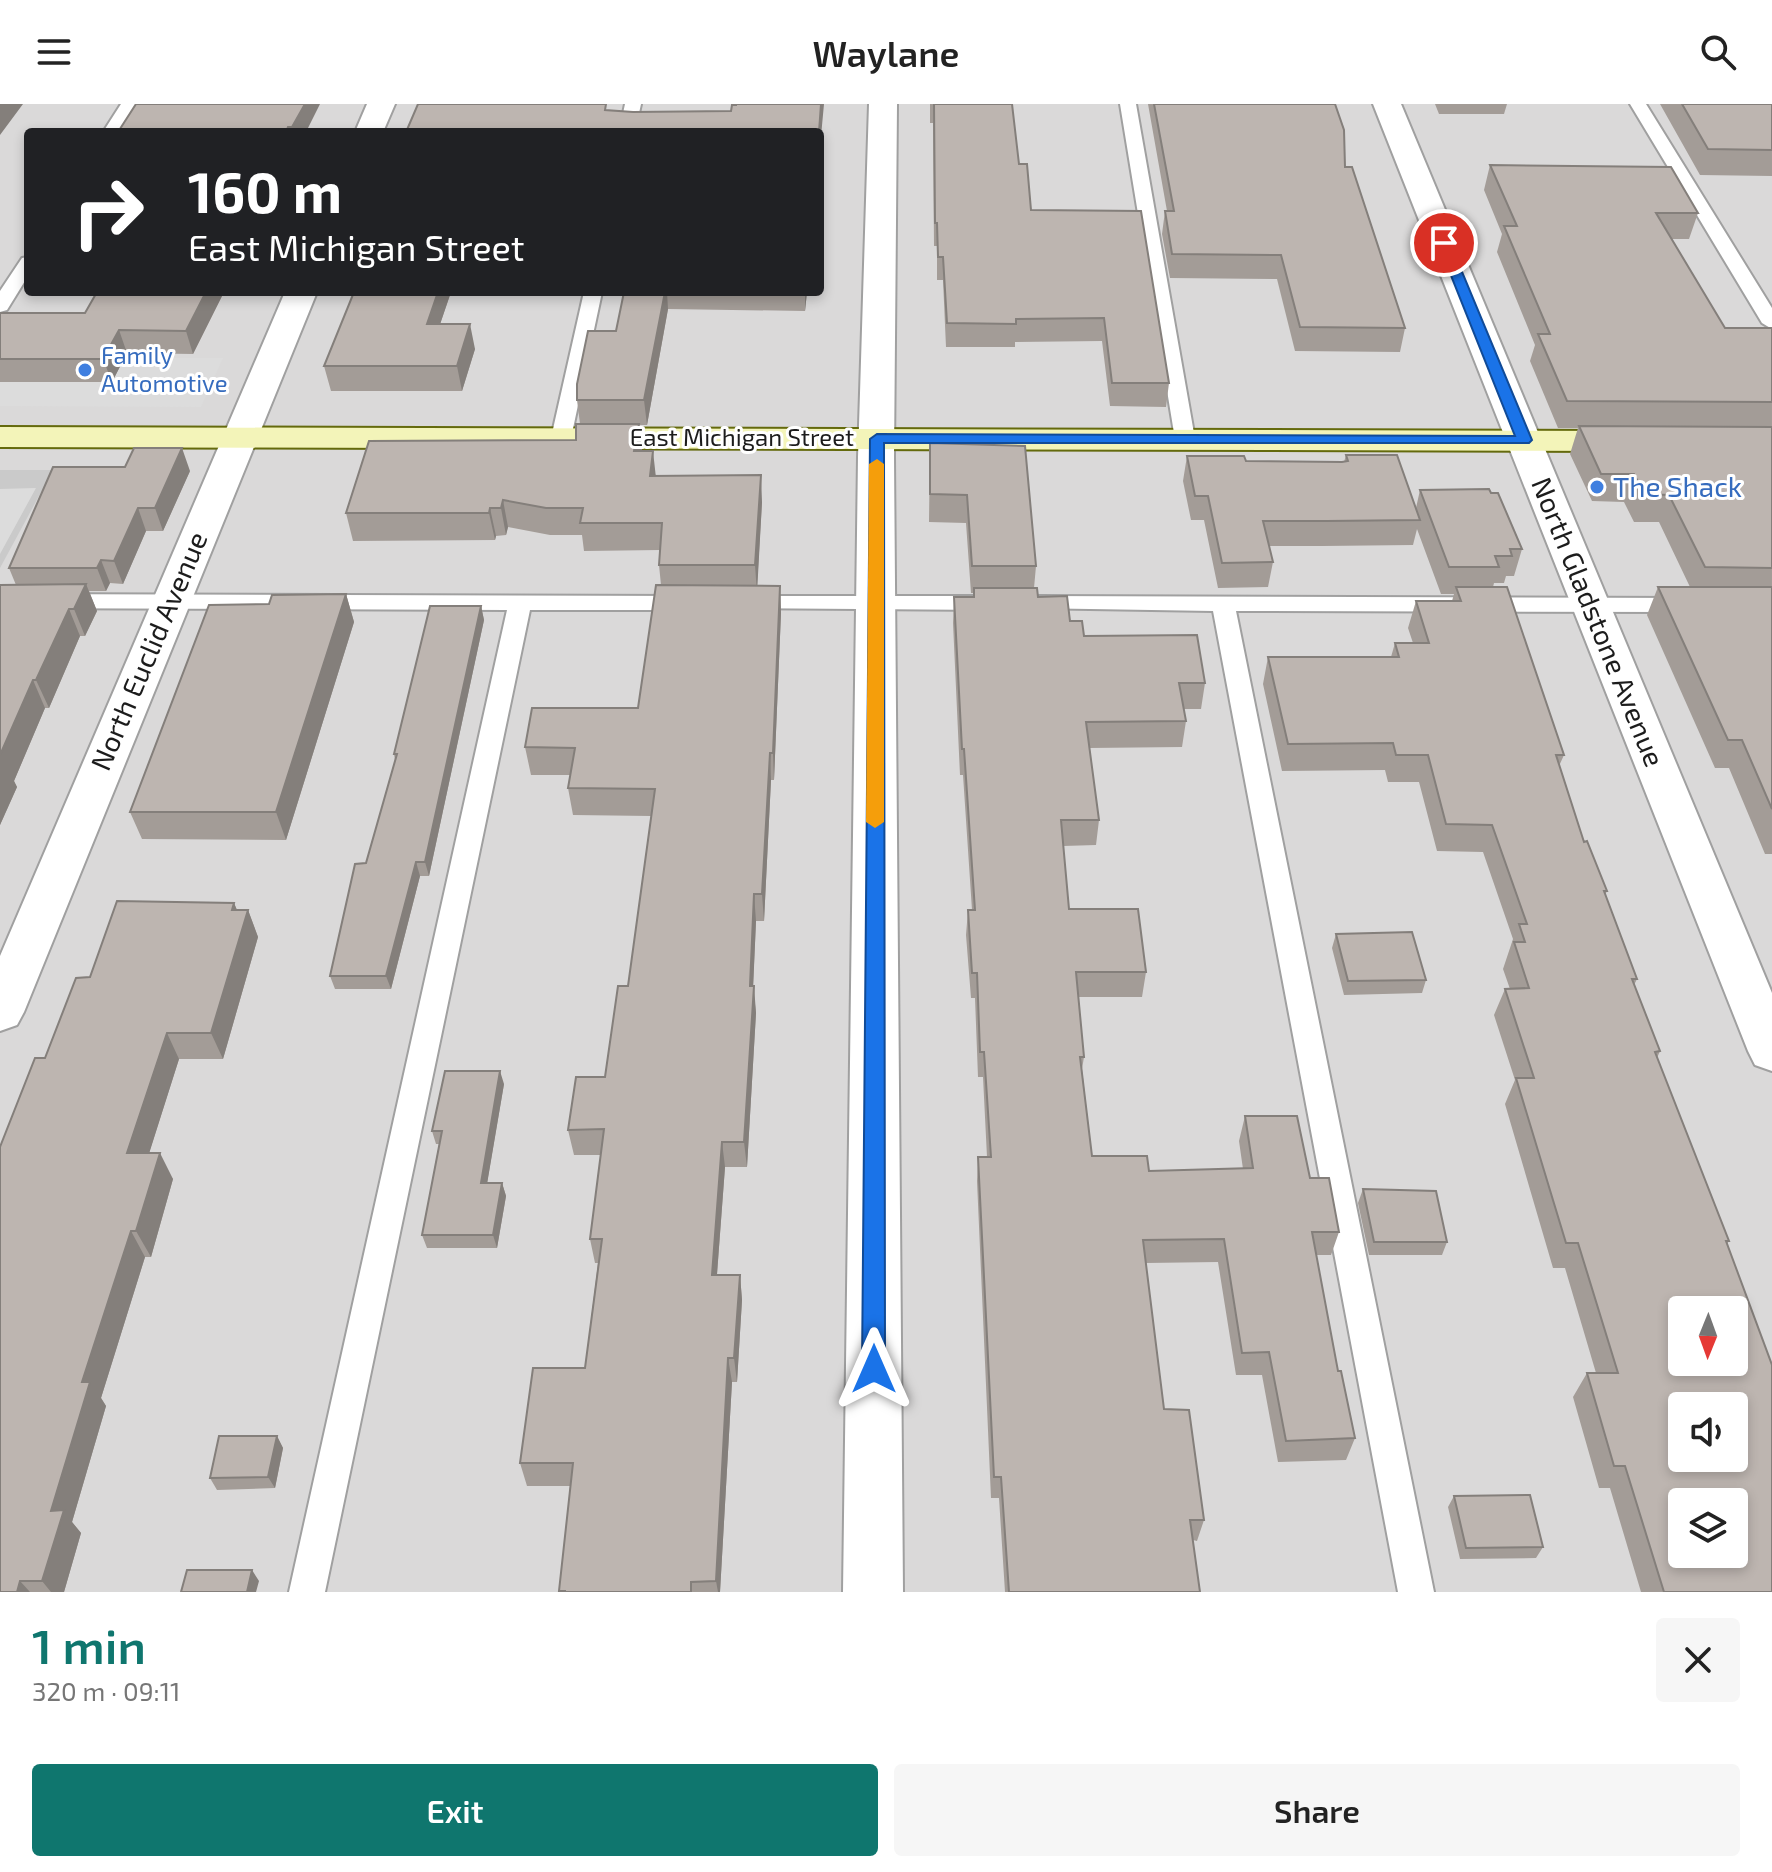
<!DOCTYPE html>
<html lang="en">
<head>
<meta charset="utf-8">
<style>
	:root { --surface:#fff; --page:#f6f6f6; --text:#222; --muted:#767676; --accent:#0f766e }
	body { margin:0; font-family:"Exo 2",sans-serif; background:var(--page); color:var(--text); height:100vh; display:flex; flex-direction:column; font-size:30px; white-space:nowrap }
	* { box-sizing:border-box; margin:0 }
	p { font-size:26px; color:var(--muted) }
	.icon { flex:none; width:44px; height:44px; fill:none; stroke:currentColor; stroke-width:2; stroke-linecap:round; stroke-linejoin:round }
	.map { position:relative; height:1488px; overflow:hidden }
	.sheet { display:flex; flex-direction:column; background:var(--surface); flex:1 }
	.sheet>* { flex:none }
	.hud { position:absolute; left:24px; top:24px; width:800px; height:168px; border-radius:8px; box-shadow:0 4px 12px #0003; background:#202124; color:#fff; overflow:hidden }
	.needle { width:52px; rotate:181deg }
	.controls { position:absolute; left:1668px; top:1192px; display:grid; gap:16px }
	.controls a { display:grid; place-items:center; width:80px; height:80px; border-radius:8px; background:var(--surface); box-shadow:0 4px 12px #0003; font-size:40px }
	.pin { position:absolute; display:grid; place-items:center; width:68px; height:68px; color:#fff; margin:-34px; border:4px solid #fff; border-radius:50%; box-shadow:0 2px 8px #0007 }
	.me { position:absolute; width:88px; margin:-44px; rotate:0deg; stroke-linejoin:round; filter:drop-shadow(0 0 6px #0008) }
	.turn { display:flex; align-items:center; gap:28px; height:168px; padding:0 32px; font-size:36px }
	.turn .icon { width:104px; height:104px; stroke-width:2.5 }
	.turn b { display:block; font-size:56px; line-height:68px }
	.round { display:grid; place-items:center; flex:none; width:84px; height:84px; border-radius:8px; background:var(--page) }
	.overview { display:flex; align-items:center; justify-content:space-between; height:136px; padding:0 32px }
	h1 { font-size:48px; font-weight:600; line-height:60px; color:var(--accent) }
	.primary-button { display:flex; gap:16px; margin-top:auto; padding:16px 32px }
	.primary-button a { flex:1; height:92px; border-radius:8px; background:var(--accent); color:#fff; font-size:32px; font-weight:600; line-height:92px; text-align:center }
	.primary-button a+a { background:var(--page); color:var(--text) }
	header { display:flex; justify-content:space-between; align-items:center; height:104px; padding:0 32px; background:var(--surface); font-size:36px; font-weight:600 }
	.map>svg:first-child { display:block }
	.residential { fill:#dad9d9; fill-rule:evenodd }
	.religious { fill:#cacaca }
	.parking { fill:#dcdcdc }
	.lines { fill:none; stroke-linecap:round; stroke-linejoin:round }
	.lane-casing { stroke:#a0a0a0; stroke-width:4 }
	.street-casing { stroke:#a0a0a0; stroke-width:4 }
	.secondary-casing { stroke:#646a0d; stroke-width:4 }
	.lane { fill:#fff; fill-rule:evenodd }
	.street { fill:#fff; fill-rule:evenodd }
	.secondary { fill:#f3f4b9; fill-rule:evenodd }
	.wall { fill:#a39c97 }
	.shaded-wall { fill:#847f7b }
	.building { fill:#bdb5b0; stroke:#847f7b; stroke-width:2; fill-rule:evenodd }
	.route { fill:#1a73e8; stroke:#114b97; stroke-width:2 }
	.slow { fill:#f59e0b }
	.shop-dot { fill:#3f7fe0; stroke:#fff; stroke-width:3 }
	.labels { text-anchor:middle; stroke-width:6; stroke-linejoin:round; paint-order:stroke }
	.far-shop-label { font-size:24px; fill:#366cbe; stroke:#fff; text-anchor:start }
	.far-street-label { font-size:24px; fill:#1c1c1c; stroke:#fff }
	.shop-label { font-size:28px; fill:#366cbe; stroke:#fff; text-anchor:start }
	.street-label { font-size:28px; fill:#1c1c1c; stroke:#fff }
</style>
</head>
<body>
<header><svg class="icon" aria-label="menu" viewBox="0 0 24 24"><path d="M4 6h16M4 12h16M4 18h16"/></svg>Waylane<svg class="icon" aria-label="search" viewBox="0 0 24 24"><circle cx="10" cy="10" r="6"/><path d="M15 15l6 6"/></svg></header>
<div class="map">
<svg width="1772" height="1488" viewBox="0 0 1772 1488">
	<rect width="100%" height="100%" fill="#ede9e3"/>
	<path class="residential" d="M0,0H1772V1488H0ZM28,28H820V188H28ZM1682,1206H1734V1258H1682ZM1682,1302H1734V1354H1682ZM1682,1398H1734V1450H1682Z"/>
	<path class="religious" d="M0,366H53L0,464Z"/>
	<path class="parking" d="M125,254H223L201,303L0,302V278H111Z
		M36,384L0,450V385Z"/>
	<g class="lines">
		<g class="lane-casing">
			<path id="lane" d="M121,0H137L119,28H103Z
				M625,0H641L635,28H619Z
				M1120,0H1136L1195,335L1185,341L1175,335Z
				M1630,0H1646L1772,204V225L1762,219Z
				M28,153V172L7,206L0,208V187L22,154Z
				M584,188H602L571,334L561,340L551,334Z
				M0,490L688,492L696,494L699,499L696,504L688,506H530L325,1488H289L507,506L0,504Z
				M748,492H988L996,494L999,499L996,504L988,506L740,504L737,499L740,494Z
				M1036,492L1684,494L1692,496L1695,501L1692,506L1684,508L1236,507L1434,1488H1398L1213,507L1028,504L1025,499L1028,494Z"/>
		</g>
		<g class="street-casing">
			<path id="street" d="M367,0H395L383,28H355Z
				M869,0H897L894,353L903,1488H843L858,353Z
				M1373,0H1401L1772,889V967L1755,961L1748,947Z
				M285,188H317L24,908L17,921L0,927V852Z"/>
		</g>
		<g class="secondary-casing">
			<path id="secondary" d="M0,323L1634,327L1646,330L1651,337L1646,344L1634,347L0,343Z"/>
		</g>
		<use href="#lane" class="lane"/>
		<use href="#street" class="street"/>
		<use href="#secondary" class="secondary"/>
	</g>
	<path class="wall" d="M930,0H1012L1019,60L1031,106L1169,279L1166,303L1110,302L1102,237L1015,238V243H946L943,176H937V142H934L933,19H930Z
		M1148,0H1335L1345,63L1405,224L1400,248L1295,247L1277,175L1170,174L1162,130L1165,107H1167Z
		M1435,0H1507L1504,10H1439Z
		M1660,0H1772V72L1700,71Z
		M1490,61L1698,109L1689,135H1672L1725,224H1772V750H1765L1729,664H1715L1647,511L1658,483H1690L1659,418H1634L1624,398L1592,397L1570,350L1578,324H1558L1530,257L1535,241L1497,148L1502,130L1484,86Z
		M224,188L193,250L127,249L112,278H0V209H85Z
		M354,188H451L440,220L475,245L462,287H331L324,262Z
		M624,188H807L805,207L668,205L647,321H639L642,347L656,372L762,398L757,482H780L781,509L774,676H771L764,817H756L753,882L756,909L747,1063H725L717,1171H740L742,1196L737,1278H732L720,1488H560L570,1382H527L520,1359L585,1264L598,1159H595L590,1135L601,1051H574L568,1026L605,973L628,882L651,712L573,711L568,684L571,671H531L525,643L638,604L661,481L659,461L660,446L584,447L582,431H550L508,423L506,431L496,432L495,436L353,437L346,409L576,336L580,320L577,296L616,227Z
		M930,339L1036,462L1034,484L1038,493L1070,517L1084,532L1205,579L1201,605H1184L1186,617L1182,643L1089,644L1099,716L1096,741L1063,742L1069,805L1146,868L1142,893H1078L1084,953L1082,965L1092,1052L1149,1067L1243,1065L1239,1037L1245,1012L1310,1074L1339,1128L1331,1151H1316L1338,1267L1355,1334L1346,1356L1278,1358L1262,1271H1236L1218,1158L1146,1159L1164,1305L1204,1416L1197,1437L1193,1436L1200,1488H1005L999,1394H991L977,1077L978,1053H987L983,973H978L975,894H971L966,831L968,806H972L963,671H960L953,519L954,493H973L974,489H971L966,419L929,418Z
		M1346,351L1416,404L1420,386L1522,445L1514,472H1506L1504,479H1494L1493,483L1564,651L1559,662L1584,738L1607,787L1605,791L1637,875L1634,881L1660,947L1657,954L1729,1137L1727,1140L1772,1488H1641L1610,1384H1599L1573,1293L1587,1269H1596L1565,1164H1553L1505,1000L1515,976L1494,911L1505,885H1510L1503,865L1513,835L1483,748L1437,747L1419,678H1388L1385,666L1282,667L1263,580L1268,553H1391L1395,539H1413L1408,524L1416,497H1452L1454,490H1441L1417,425L1413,441L1322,442H1269L1273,458L1268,483L1218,484L1204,416H1191L1183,377L1187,352L1246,357L1342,358H1344Z
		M190,367L163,427H146L123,480L110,479L106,487H89L97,507L85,532H80L49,604H45L14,677L17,683L0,721V481H16L9,464Z
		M346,490L354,518L286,736L142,735L130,708L269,500Z
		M481,502L484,516L429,772H420L391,885H335L330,872L366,759L395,656L394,650Z
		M234,799L237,806H248L258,833L223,955H179L149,1049L173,1075L151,1153H145L101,1294L106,1302L72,1418L81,1429L64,1488H0L45,954L90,873Z
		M1336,830L1426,876L1422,889L1344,891L1332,844Z
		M504,980L487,1079H502L506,1092L497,1144H427L422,1131L439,1040H436L432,1027Z
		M1363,1085L1447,1138L1442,1151H1369L1358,1099Z
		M277,1332L283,1344L275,1384L217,1386L210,1374Z
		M1454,1392L1543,1443L1536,1454L1460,1455L1448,1403Z"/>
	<path class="shaded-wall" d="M0,0H23L0,31Z
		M305,0H320L306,28H293L292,23Z
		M821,0H824L820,43V28H819Z
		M206,188H224L193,250L186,227Z
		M438,188H451L432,244L427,220Z
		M665,188H667L668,205L647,321L644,296Z
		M805,188H807L805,207Z
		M470,220L475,245L462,287L457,262Z
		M119,226L127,249L112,278L103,255Z
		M639,320L642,347H634Z
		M182,344L190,367L163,427L155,404Z
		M653,347L656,374L650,372Z
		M761,371L762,398L757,489L755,461Z
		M503,396L508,423L506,431L501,404Z
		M138,404L146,427L123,480L114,457Z
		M490,404L496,432L495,436L489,409Z
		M101,456L110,479L106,487L97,464Z
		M86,480L97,507L85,532L74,505Z
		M780,482L781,509L774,676L773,649Z
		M346,490L354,518L286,736L276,708Z
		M481,502L484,516L429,772L425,758Z
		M69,505L80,532L49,604L36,576Z
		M33,576L45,604L14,677L17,683L0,721V651Z
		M770,649L771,676L764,817L762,790Z
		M416,758L420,772L391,885L386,872Z
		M754,790L756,817L752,909L750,882Z
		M234,799L243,821L248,806L258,833L223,955L211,929Z
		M754,882L756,909L747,1063L744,1038Z
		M167,929L179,955L141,1075L127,1049Z
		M500,967L504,980L485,1092L481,1079Z
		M722,1038L725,1063L715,1196L712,1171Z
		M160,1049L173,1075L151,1153L136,1127Z
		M502,1079L506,1092L497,1144L493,1131Z
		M131,1127L145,1153L101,1294L106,1302L72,1418L81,1429L64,1488H51L42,1477L51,1407L82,1278Z
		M740,1171L742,1196L737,1278L734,1254Z
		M728,1254L732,1278L720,1488H718L716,1477Z
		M277,1332L283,1344L275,1384L268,1373Z
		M252,1466L259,1477L256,1488H247Z
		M20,1477L30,1488H17Z"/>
	<path class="building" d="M136,0H305L292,23H288L286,28H118Z
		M418,0H606L605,6L633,8L731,7L732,1H736V0H821L819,28H406Z
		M934,0H1012L1019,60H1027L1031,106L1141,107L1169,279H1112L1104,214L1016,215V220L947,219L943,153H938L937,119H935Z
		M1154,0H1335L1344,26L1345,63H1352L1405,224L1300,223L1281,151L1172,150L1165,107H1174Z
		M1682,0H1772V46L1708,45Z
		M1490,61L1671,63L1698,109H1656L1725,224H1772V298L1567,297L1538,230H1550L1504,122H1517Z
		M97,188H206L186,227L119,226L103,255H0V209H85Z
		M354,188H438L427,220H470L457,262H324Z
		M624,188H665L644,296H577V280L588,227H616Z
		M576,320H639L634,347H653L650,372L761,371L755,461H659L662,419H580L583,404H546L503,396L501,404H490L489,409H346L369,337L576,336Z
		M1579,322L1772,323V464L1705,463L1669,391L1644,390L1634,370H1601Z
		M930,339L1025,342L1036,462H972L967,391L930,390Z
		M134,344H182L155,404H138L114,457L101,456L97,464H9L53,363H125Z
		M1346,351H1397L1420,416L1327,417H1263L1273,458L1222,459L1208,392H1195L1187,352H1244L1246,357L1342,358L1348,357Z
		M1489,385L1491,389H1498L1522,445H1510L1512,452H1495L1499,463H1449L1420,386Z
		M86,480L74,505H69L36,576H33L0,651V481Z
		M656,481L780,482L773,649H770L762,790H754L750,882H754L744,1038H722L712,1171H740L734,1254H728L716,1477L691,1478V1488H565V1487H559L573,1359H520L533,1264H585L602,1135H590L604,1025L568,1026L576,973H605L618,882H628L655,685L568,684L575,644L525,643L532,604H638Z
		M1456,483H1507L1564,651H1556L1584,738L1587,737L1607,787H1604L1637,875H1632L1660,947L1655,948L1729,1137H1726L1772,1261V1488H1664L1625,1362H1614L1587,1269H1618L1578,1139H1566L1516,974H1534L1505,885L1529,884L1514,838H1525L1519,820H1527L1492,721L1446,720L1428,651H1396L1393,639L1288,640L1268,553H1399L1395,539H1429L1416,497H1461ZM1682,1206H1734V1258H1682ZM1682,1302H1734V1354H1682ZM1682,1398H1734V1450H1682Z
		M1658,483H1772V705L1742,636H1728Z
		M974,484H1037L1038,493L1067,492L1070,517H1082L1084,532L1197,531L1205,579H1179L1186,617L1086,618L1099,716H1061L1069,805H1138L1146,868H1076L1084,953H1080L1092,1052H1147L1149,1067L1253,1064L1245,1012H1297L1310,1074H1329L1339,1128H1312L1338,1267H1341L1355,1334L1286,1337L1269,1248L1242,1249L1224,1135L1143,1136L1164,1305L1189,1306L1204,1416H1190L1200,1488H1009L1001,1373H994L978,1053H991L984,948H980L977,869H972L968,806H975L964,645H962L954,493H974Z
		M346,490L276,708H130L209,501L269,500L272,491Z
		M430,502H481L425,758H416L386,872H330L355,760L366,759L397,650H394Z
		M117,797L234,799L232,806H248L211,929H167L127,1049H160L136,1127H131L82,1278H90L51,1407L64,1406L42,1477H20L17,1488H0V1043L35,954H45L76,874L90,873Z
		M1412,828L1426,876L1348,877L1336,830Z
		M445,967H500L481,1079H502L493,1131H422L442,1027H432Z
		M1363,1085L1436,1087L1447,1138H1374Z
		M219,1332H277L268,1373L210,1374Z
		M1530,1391L1543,1443L1466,1444L1454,1392Z
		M187,1466H252L247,1488H181Z"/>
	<path class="route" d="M1440,136L1450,139L1532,336L1529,339H884L885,1265L882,1272L874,1275L865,1272L862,1265L870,335L877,330L1515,332L1438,139Z"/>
	<path class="slow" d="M877,355L884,360V718L875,724L866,718L869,360Z"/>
	<g class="shop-dot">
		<circle cx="85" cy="266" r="8"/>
		<circle cx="1597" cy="383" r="8"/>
	</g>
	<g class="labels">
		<g class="far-shop-label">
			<text x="101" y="260">Family<tspan x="101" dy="28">Automotive</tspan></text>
		</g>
		<g class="far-street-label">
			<text x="742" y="342">East Michigan Street</text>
		</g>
		<g class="shop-label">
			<text x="1613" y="393">The Shack</text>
		</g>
		<g class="street-label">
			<text transform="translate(1598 518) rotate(68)" y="10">North Gladstone Avenue</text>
			<text transform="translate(149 547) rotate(-67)" y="10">North Euclid Avenue</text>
		</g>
	</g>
</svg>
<div class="controls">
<a><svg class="needle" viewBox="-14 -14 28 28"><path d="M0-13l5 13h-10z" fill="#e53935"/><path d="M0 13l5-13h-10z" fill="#767676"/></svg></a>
<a><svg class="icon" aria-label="sound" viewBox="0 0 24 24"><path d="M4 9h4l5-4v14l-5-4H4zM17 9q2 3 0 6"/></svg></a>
<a><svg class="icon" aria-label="layers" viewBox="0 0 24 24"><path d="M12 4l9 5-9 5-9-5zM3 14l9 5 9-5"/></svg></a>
</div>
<div class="pin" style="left:1444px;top:139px;background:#d93025"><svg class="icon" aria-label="arrive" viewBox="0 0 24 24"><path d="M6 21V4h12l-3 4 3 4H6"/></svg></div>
<svg class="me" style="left:874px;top:1265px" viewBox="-20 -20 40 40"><path d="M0-17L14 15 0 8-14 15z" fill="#1a73e8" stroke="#fff" stroke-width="4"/></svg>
<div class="hud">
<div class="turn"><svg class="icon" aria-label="right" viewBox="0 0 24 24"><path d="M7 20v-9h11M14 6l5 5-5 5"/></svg><div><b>160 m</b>East Michigan Street</div></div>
</div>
</div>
<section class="sheet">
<div class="overview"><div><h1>1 min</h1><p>320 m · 09:11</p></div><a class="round"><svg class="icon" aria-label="close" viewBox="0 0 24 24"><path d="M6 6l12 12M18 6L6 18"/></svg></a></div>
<div class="primary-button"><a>Exit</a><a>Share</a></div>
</section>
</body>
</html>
